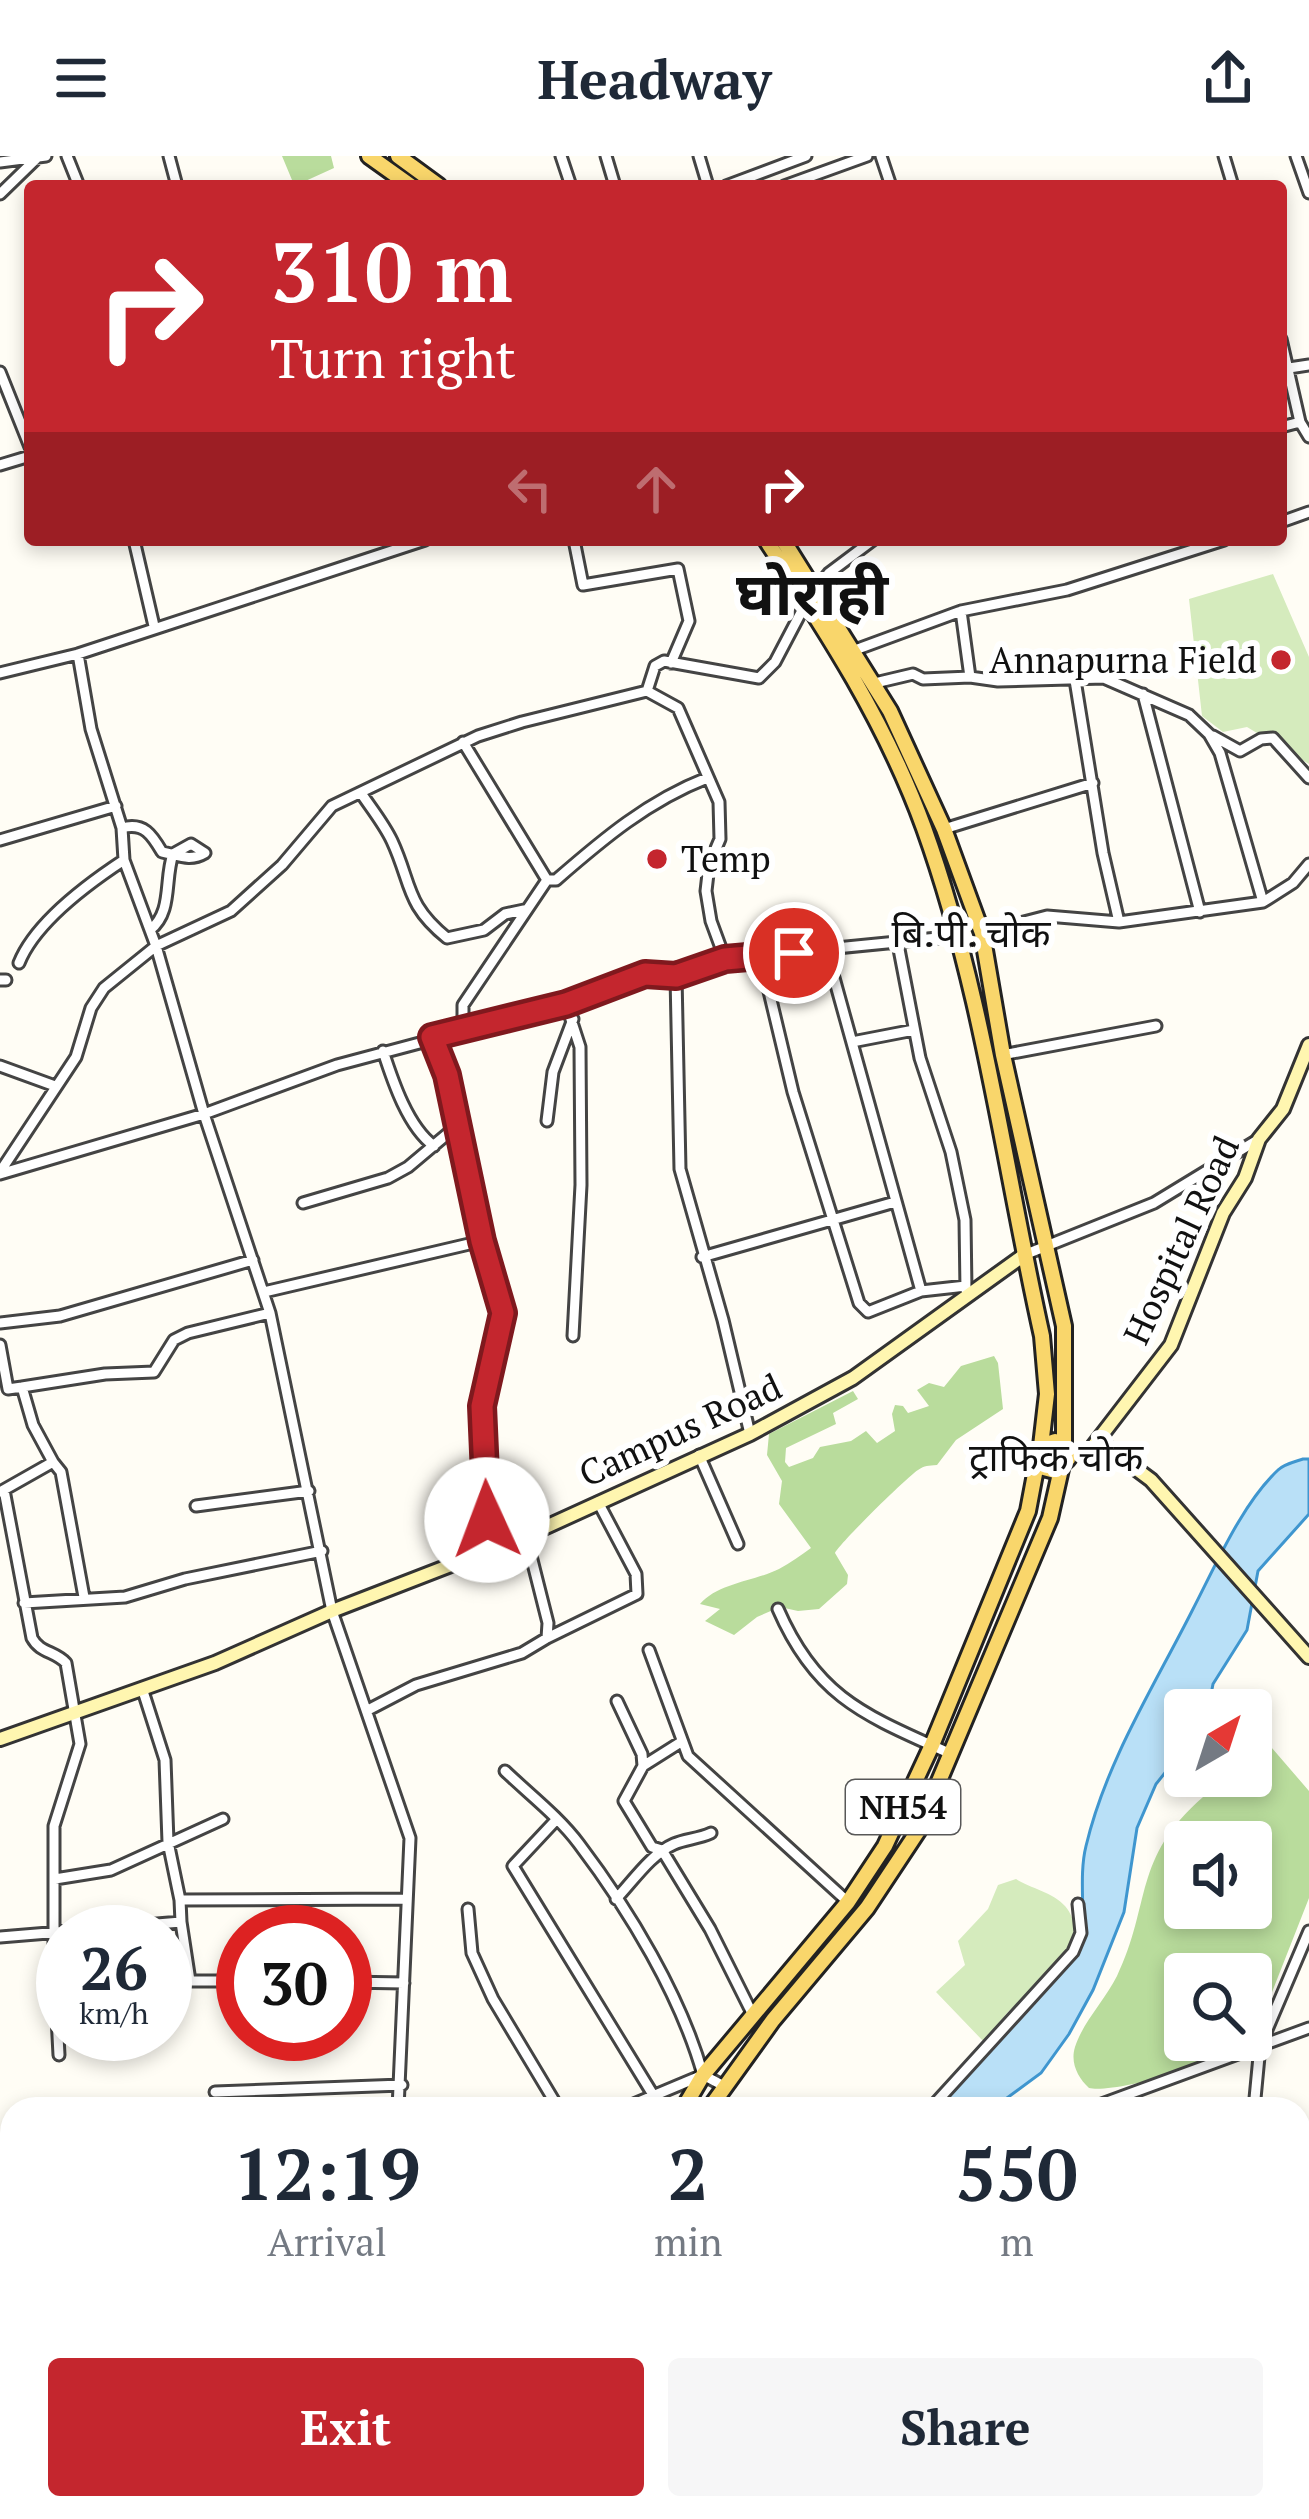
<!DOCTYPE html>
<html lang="en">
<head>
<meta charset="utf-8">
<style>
	:root { --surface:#fff; --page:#f6f6f7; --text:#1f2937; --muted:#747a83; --accent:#c4262e }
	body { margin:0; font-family:"PT Serif","Noto Sans Devanagari",serif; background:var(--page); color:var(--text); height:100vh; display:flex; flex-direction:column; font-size:45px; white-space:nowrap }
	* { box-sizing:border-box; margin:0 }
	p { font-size:39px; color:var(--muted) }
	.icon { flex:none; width:66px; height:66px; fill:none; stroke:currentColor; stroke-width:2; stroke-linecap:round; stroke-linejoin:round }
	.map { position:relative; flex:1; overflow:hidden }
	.side { position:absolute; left:0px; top:1941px; width:1311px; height:423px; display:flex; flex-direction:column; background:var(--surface); border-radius:36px 36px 0 0; box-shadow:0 6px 18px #0003 }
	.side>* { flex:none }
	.banner { position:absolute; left:24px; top:24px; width:1263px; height:366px; border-radius:12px; box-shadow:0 6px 18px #0003; background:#c4262e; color:#fff; overflow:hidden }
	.needle { width:78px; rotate:39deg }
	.buttons { position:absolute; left:1164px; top:1533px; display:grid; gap:24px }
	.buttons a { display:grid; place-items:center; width:108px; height:108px; border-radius:12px; background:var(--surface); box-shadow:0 6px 18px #0003; font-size:60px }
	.speed { position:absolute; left:36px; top:1749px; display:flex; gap:24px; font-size:60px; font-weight:700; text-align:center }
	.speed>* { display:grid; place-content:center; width:156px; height:156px; border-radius:50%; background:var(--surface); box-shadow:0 6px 18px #0003; line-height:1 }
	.speed small { font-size:30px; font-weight:400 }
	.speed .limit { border:18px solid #d22; background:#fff; color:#111 }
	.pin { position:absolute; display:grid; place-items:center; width:102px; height:102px; color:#fff; margin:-51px; border:6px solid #fff; border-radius:50%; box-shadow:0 3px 12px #0007 }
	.me { position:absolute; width:132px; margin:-66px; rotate:358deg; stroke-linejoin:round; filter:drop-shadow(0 0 9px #0008) }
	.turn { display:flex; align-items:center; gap:42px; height:252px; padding:0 48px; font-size:54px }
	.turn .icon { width:156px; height:156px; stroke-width:2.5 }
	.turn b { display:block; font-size:84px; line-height:102px }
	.lanes { display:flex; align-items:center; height:114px; padding:0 48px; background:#0003; justify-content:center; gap:60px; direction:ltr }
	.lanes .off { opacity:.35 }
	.eta { display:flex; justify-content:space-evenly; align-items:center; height:204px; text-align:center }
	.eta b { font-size:72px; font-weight:700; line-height:84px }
	.primary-button { display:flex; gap:24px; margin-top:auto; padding:24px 48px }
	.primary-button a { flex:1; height:138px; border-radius:12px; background:var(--accent); color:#fff; font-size:48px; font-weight:700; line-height:138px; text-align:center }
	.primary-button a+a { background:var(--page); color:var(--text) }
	header { display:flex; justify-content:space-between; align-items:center; height:156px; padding:0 48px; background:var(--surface); font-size:54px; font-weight:700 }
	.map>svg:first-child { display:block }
	.green { fill:#d5ebbd }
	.forest { fill:#b9dc9c; fill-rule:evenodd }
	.water { fill:#b9e0f7; stroke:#3f96cf; stroke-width:3 }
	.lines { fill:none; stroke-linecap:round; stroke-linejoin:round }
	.street-casing { stroke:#444; stroke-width:15 }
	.secondary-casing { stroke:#333; stroke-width:18 }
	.primary-casing { stroke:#222; stroke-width:20 }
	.street { stroke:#fff; stroke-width:9 }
	.secondary { stroke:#fff6b0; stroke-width:12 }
	.primary { stroke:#f9d66b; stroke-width:14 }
	.route-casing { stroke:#7f191e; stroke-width:30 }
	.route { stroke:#c4262e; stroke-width:21 }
	.poi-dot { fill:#c4262e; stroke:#fff; stroke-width:4.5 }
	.labels { text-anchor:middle; stroke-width:12; stroke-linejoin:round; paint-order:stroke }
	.shield { fill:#fff; stroke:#585858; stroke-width:3 }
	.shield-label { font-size:33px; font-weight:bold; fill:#111 }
	.poi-label { font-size:36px; fill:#111; stroke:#fff; text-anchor:end }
	.street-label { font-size:36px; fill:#111; stroke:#fff }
	.neighbourhood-label { font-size:39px; fill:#111; stroke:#fff }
	.town-label { font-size:60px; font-weight:bold; fill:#111; stroke:#fff }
</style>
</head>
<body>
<header><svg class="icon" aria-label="menu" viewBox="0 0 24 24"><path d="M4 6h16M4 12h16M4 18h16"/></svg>Headway<svg class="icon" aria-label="share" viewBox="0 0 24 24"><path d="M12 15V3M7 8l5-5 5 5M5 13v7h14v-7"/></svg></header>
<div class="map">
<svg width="1309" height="2363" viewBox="0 0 1309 2363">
	<rect width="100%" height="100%" fill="#fffdf5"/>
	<path class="green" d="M1273,418L1309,501V608L1247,571L1223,576L1202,560L1189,443Z
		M1016,1723C1030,1732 1054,1737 1065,1750C1098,1789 1030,1833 1008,1856C999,1865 993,1876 984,1886L936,1836L965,1809L958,1785L988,1753L998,1729Z"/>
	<path class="forest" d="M282,0H331L334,12L301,27L292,24Z
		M994,1200L998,1207L1003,1253L956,1284L937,1309C928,1310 925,1309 918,1314C907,1321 839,1388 835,1397L848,1419L847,1428L819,1453L798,1455L780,1451L757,1461L734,1479L705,1465L720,1453L700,1448C718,1427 755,1425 779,1413C790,1407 801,1399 811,1392L779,1348L782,1325L767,1299L769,1278L853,1235L858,1243L833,1257L836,1268L786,1292L785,1306L789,1311L813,1302L820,1291L851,1285L866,1275L877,1287L895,1275L892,1258L895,1249L903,1250L908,1257L929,1250L917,1234L929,1227L944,1231L961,1210Z
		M1266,1585L1309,1635V1742L1256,1877C1253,1882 1249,1888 1244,1891C1221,1907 1114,1938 1089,1932C1078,1922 1070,1907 1075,1891C1083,1866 1105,1844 1117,1820C1152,1747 1132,1703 1203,1641C1220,1627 1228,1620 1251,1620V1601ZM1185,1686H1251V1752H1185ZM1185,1818H1251V1884H1185Z"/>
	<path class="water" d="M1303,1303H1309V1358L1258,1415L1247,1474L1213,1528L1208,1554H1185V1592L1156,1628L1137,1672L1124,1756L1093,1834L1069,1878L1041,1917L992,1953H936L1077,1799C1089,1770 1077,1726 1086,1690C1106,1606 1153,1532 1192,1455C1215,1411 1241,1349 1278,1314C1284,1308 1294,1306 1303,1303Z"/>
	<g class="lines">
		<g class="street-casing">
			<path id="street" d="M67,0L79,30
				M169,0L177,30
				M561,0L571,30
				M606,0L615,30
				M699,0L708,30
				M881,0L891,30
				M1224,0L1233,30
				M1296,0L1309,37
				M0,6L46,0
				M726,30L806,0
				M784,30L867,0
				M0,38L37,2
				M1281,183L1300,266L1309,281
				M1289,212L1309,209
				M0,216L30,291
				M1281,271L1300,266
				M0,309L30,300
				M1281,366L1309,356
				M134,384L154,470
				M574,384L583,429L678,413L689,465L671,507
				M817,432L829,417L873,384
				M961,455L970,521
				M855,494L961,455L1067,434L1224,384
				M78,498L91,573L122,672L124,704L156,790L204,958L270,1157L332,1455L410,1682L398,1953
				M0,517L78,498L425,384
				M1075,524L1103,697L1119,766
				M875,527L913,518L923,523L970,521L998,525L1104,522L1189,559L1209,578L1220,597L1263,746
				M647,535L678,552L719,646L720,683L709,709L706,735L711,765L725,803
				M1143,538L1200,756
				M1213,580L1240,595L1261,583L1273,582L1309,622
				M463,586L547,724H556C603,683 648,645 707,622
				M361,637C371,652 384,668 392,685C412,728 405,748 447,782L484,774L505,758L524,754
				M122,672C144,666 152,679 162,696C178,699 190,706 205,697L191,688L173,698C164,724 173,756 150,774
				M944,673L1093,627
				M0,684L116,650
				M982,777L1047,760L1119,766L1263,746L1293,727L1309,708
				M898,788L920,902L951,996L965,1064L966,1134
				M826,793L921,1135
				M761,802L793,936L859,1147L868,1156L921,1135L966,1130
				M19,807C35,767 89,727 124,704
				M676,820L680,1013L723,1164L750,1278
				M0,824H6
				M566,848L580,891L581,1029L573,1180
				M463,873V849L547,724
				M852,886L914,874
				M383,895C393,926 408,971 434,990
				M1002,899L1156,870
				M0,910L55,930
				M547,965L553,916L573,863
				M0,1016L76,901L91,852L104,832L156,790L231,755L282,709L332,650L478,580L522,566L647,535L655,510L664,505L759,522L775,506L807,445
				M0,1018L204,958L337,909L566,848L645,818L676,820L725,803L958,780
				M303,1047L388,1022L408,1011L458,969
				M482,1085L503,1157L482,1250L489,1395
				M1024,1099L1154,1047L1259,983
				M702,1101L895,1046
				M264,1136L482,1085L447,919L432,881
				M0,1167L60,1160L253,1104
				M0,1189L8,1233L22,1231
				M699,1299L738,1388
				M53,1306L61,1316L84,1441
				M4,1334L32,1482C40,1497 55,1495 66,1507L80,1588L54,1670V1803L59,1899
				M0,1336L53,1306L33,1269L22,1231L105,1218L154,1216L174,1184L188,1177L270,1157
				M196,1350L309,1335
				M24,1447L125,1441L185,1423L322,1395
				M778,1453C817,1543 867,1560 951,1598
				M547,1482L637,1438L636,1418L598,1346
				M649,1494L688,1600L848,1746
				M142,1532L165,1604L168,1686L180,1744
				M617,1545L642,1598L643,1610L624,1645L652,1691L662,1694L710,1773L752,1857
				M368,1554L416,1529L522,1497L547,1482L548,1467L526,1380
				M643,1610L681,1586
				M505,1615C529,1638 559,1661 579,1688C629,1754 681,1840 703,1919
				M556,1664L513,1710L655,1942
				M55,1723L111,1714L223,1663
				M616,1743C633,1725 651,1698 674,1688C685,1683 698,1683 711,1677
				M468,1753L472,1797L493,1843L559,1953
				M181,1766L190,1825H243
				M0,1781L181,1766L180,1744L407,1743
				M165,1826L190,1825
				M345,1826L404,1827
				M215,1936L402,1929
				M622,1953L703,1919L724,1930
				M930,1953L1073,1796L1081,1777L1078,1748
				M1088,1953L1309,1872
				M1254,1953L1260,1890L1309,1775
				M0,2010L12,2095
				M0,2124H12
				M1299,2142L1304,2161L1299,2163
				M0,2321L12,2322
				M50,2352L51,2363
				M896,2352L901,2363
				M822,2363L824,2352"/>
		</g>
		<g class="secondary-casing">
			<path id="secondary" d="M1091,1293L1171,1189L1223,1057L1245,1022L1259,983L1283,953L1309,889
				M1068,1297L1108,1292L1151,1324L1309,1501
				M0,1583L215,1507L332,1455L526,1380L750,1278L853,1222L1024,1099"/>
		</g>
		<g class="primary-casing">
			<path id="primary" d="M369,0L411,30
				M398,0L439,30
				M766,384C827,476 886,567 924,672C983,836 1004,1010 1042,1180L1047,1238L1041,1290
				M783,384L890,555L944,673L982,777L1003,899L1064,1170V1289L1068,1303L1055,1315L1044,1312L1038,1302L1041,1290L1055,1285L1064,1289
				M683,1953L703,1919L848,1746L885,1690L932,1589L1028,1355L1038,1302
				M709,1953L773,1864L867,1752L918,1675L1050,1362L1061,1313
				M412,2363L419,2352
				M434,2363L442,2352"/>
		</g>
		<use href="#street" class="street"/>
		<use href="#secondary" class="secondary"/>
		<use href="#primary" class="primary"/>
	</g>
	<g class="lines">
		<g class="route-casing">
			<path id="route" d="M487,1364L482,1250L503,1157L482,1085L447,919L432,881L566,848L645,818L676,820L725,803L794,797"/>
		</g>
		<use href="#route" class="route"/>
	</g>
	<g class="poi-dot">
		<circle cx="1281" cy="504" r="12"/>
		<circle cx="657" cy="703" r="12"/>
	</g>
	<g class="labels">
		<rect class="shield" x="846" y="1624" width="114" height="54" rx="9"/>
		<g class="shield-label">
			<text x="903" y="1663">NH54</text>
		</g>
		<g class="poi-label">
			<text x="1257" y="517">Annapurna Field</text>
			<text x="681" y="716" text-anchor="start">Temp</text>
		</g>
		<g class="street-label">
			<text transform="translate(1181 1084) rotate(-65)" y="13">Hospital Road</text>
			<text transform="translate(680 1274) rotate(-25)" y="13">Campus Road</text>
		</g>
		<g class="neighbourhood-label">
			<text x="971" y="791">बि.पी. चोक</text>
			<text x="1056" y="1315">ट्राफिक चोक</text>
		</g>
		<g class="town-label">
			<text x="812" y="459">घोराही</text>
		</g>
	</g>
</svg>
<div class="buttons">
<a><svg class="needle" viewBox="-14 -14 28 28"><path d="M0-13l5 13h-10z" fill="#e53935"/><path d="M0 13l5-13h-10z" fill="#747a83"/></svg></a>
<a><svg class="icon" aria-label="sound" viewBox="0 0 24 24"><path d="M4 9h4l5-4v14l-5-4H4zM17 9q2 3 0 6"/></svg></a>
<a><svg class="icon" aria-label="search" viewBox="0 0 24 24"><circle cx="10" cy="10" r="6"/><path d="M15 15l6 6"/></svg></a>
</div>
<div class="speed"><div>26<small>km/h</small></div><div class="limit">30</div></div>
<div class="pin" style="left:794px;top:797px;background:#d93025"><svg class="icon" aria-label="arrive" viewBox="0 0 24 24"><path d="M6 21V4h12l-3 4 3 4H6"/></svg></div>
<svg class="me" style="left:487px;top:1364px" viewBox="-20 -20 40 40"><circle r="19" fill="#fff"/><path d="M0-13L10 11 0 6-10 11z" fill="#c4262e"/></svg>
<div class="banner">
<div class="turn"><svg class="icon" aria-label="right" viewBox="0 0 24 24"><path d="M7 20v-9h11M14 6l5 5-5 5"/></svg><div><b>310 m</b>Turn right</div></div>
<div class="lanes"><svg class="icon off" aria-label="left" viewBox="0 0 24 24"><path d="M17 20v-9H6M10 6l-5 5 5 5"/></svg><svg class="icon off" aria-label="ahead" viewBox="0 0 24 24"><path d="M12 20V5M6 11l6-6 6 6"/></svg><svg class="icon" aria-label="right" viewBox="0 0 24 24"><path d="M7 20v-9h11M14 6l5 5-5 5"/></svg></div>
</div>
<section class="side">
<div class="eta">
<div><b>12:19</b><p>Arrival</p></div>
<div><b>2</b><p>min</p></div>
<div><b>550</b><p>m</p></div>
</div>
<div class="primary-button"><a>Exit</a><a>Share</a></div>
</section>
</div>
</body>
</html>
